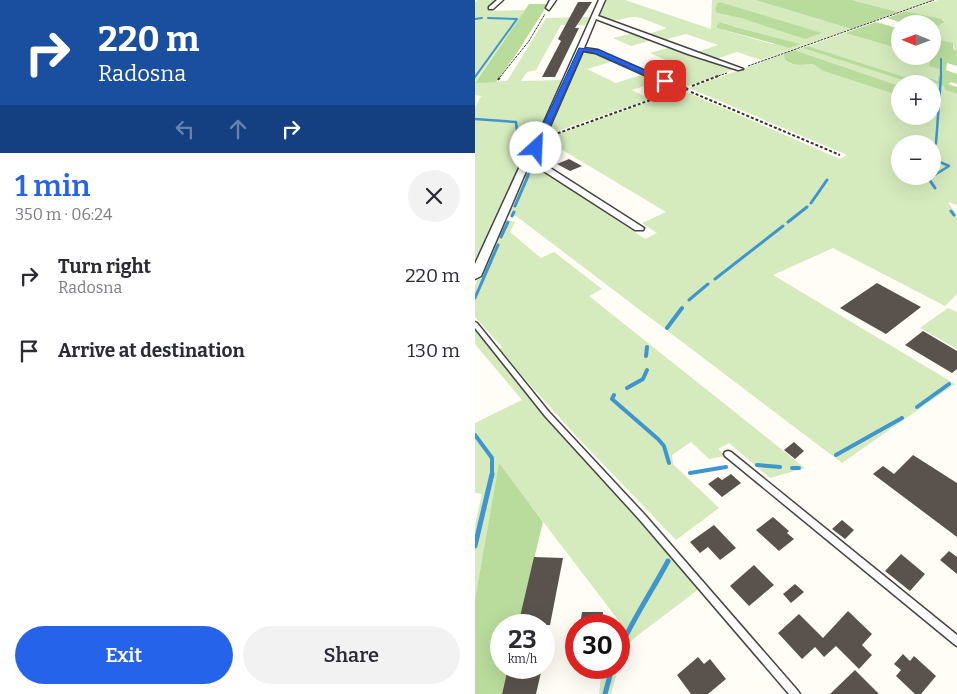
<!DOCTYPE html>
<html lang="en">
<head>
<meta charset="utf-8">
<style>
	:root { --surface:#fff; --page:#f2f2f3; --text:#2b2b33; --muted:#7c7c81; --accent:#2563eb }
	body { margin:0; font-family:Bitter,serif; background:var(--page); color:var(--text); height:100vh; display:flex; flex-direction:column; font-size:19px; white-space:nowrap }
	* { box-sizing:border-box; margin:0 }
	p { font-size:16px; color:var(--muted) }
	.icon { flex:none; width:28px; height:28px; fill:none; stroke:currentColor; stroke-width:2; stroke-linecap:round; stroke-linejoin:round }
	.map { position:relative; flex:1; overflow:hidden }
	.sheet { display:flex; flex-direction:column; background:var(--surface); width:475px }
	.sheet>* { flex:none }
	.guide { background:#1a4fa0; color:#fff; overflow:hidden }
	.needle { width:32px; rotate:271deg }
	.tools { position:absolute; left:416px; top:15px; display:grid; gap:10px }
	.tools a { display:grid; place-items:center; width:50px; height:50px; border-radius:50%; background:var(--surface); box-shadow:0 5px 20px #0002; font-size:25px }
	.speed { position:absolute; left:15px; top:614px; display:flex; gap:10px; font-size:25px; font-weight:700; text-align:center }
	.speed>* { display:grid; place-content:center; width:65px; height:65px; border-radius:50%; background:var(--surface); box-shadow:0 5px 20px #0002; line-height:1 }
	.speed small { font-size:12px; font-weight:400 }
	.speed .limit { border:8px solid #d22; background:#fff; color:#111 }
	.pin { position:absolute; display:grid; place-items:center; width:42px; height:42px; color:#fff; margin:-21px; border-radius:10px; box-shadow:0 2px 8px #0006 }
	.me { position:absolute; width:55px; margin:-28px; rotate:25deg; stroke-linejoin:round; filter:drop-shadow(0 0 4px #0008) }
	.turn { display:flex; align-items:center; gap:18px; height:105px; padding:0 15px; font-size:22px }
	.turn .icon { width:65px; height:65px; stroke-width:2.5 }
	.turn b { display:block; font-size:35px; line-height:42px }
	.lanes { display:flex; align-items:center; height:48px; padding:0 15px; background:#0003; justify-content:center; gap:25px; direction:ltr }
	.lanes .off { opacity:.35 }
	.round { display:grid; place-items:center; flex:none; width:52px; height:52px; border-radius:26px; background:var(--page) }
	.head { display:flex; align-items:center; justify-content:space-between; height:85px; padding:0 15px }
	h1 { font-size:30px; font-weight:600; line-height:38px; color:var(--accent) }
	.action { display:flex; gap:10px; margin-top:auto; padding:10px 15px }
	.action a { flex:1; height:58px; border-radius:30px; background:var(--accent); color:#fff; font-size:20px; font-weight:600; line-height:58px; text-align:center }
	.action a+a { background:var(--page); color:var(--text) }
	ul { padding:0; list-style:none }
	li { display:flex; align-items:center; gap:15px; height:75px; padding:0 15px }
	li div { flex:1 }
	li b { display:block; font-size:19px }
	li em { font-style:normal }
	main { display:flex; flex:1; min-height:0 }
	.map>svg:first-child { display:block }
	.green { fill:#d5ebbd; fill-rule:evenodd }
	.forest { fill:#b9dc9c }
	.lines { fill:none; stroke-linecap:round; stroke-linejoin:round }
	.stream-far4 { stroke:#3f96cf; stroke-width:2 }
	.stream-far3 { stroke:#3f96cf; stroke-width:2.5 }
	.stream-far2 { stroke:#3f96cf; stroke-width:3 }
	.stream-far1 { stroke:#3f96cf; stroke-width:4 }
	.stream { stroke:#3f96cf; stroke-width:5 }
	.building { fill:#5a524d }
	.lane-casing { stroke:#444; stroke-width:3 }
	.street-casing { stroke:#444; stroke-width:3 }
	.path-far1 { stroke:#333; stroke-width:1; stroke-dasharray:2.5 1; stroke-linecap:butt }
	.path { stroke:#333; stroke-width:2; stroke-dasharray:3 2; stroke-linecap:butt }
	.lane { fill:#fff; fill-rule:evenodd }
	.street { fill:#fff; fill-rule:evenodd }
	.route { fill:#2563eb; stroke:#184099 }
</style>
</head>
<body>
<main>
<section class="sheet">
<div class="guide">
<div class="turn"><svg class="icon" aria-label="right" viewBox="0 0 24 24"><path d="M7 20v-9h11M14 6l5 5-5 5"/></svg><div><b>220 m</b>Radosna</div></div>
<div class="lanes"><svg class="icon off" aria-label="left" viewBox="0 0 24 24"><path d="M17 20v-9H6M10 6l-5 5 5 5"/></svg><svg class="icon off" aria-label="ahead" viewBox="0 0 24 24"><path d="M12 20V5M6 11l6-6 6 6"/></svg><svg class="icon" aria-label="right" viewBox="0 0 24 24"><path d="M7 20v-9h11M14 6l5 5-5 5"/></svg></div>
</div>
<div class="head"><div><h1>1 min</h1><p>350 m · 06:24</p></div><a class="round"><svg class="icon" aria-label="close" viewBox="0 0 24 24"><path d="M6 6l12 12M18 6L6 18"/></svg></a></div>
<ul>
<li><svg class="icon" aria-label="right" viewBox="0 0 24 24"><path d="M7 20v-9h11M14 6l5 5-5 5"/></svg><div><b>Turn right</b><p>Radosna</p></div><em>220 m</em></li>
<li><svg class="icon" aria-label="arrive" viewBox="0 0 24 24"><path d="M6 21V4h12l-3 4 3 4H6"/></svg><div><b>Arrive at destination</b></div><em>130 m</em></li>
</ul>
<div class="action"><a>Exit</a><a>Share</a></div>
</section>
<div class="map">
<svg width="482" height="694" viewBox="0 0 482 694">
	<rect width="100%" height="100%" fill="#fffdf5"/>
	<path class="green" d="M3,0H22L12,11L50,10L0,82V3Z
		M129,0H150L236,29L237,0H280L376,29L286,60L262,52L241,59L222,52L243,45L211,34L189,40L173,34L192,28C182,25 168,17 158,17C145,18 134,26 124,13ZM245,2L346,33L242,13L240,10L242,3ZM247,22L260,27L319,43L297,44L242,28V25Z
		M377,0H460L423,12Z
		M463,0H482V51H479L478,43L458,38V25L463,26L470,22L469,20L431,11Z
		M115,17L111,25H86L61,70L52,72L46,81L89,80L59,145L45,167L0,264V107L6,96L0,95V82L32,81L71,18Z
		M159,33L177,40L156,46L138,38Z
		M370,33L425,49V56L456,58L464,69L463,81L442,74L439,76L469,86L470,90L482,94V205L473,202L482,216V294L470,306L358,248L298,275L480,384L367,463L41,216L33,215V211L51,168H63L170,239L182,233L167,223L191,212L74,142L64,164L54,162L60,152L76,137L207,90L365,159L372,155L214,88L309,54L333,64L342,66L351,72L425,96V116H458V91L461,89L458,84H452L333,46ZM425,144H458V176H425Z
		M196,47L260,69L211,87L180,73L204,66L175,53Z
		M327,48L427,80L429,84H425V86L319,50Z
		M119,52L139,61L112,69L141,83L169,74L185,81L157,90L175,99L71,135L106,54Z
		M36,221L40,222L35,232L66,258L79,252L127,289L114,296L330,468L295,478L254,443L243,449L251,456L234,459L216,442L197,455L198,464L244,508L201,540L103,438L23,349L27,347L0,317V285L29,222Z
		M473,308L482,312V349L445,328Z
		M0,330L66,410L224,589L158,639L147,654L144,665V621L24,464L0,599V525L7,494L0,493V423L47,400L0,344Z
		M127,668H143L136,694H124Z"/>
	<path class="forest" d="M280,0H377L423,12L376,29Z
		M245,2L347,33L330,39L266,18L242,13L240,10L242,3Z
		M54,4H73L40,56L21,82L0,83Z
		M431,11L466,19L470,22L463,26L450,23L431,24L412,18Z
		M246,22L260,27L325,44L314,48L308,46L242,28V25Z
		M401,22L425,29V49L370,33Z
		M458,38L478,43V49L482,51V66L472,63L471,70L482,74V84L476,82L473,84L482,87V94L470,90L469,86L438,76L442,74L463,81L464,69L454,66L456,58L450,56H458Z
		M333,46L452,84H429L427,80L327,48Z
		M319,50L425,86V96L351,72C347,71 344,67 341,66C332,61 323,70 310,59L309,54Z
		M24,463L68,522L43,625H26V668H33L27,694H0V599Z"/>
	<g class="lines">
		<path class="stream-far4" d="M0,19L7,18
			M466,59V77
			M0,77L42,19L13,18"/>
		<path class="stream-far3" d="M0,119L41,122L42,131L52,139L55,148
			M458,148L461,143L466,76
			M458,159L474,166L458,176
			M59,163L64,152
			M52,177L56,169"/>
		<path class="stream-far2" d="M457,176L454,179L460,188
			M336,203L352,180
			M40,206L53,176
			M476,211L479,215
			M37,216L39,212
			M313,222L332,207
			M26,237L33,222
			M240,279L308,226
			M0,298L23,245
			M214,300L233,284"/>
		<path class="stream-far1" d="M192,328L207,308
			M171,356L172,347
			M152,388L168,379L172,370
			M139,395L137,399L183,439L189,446L194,463
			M442,407L474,384
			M0,435L17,458V476
			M361,455L427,418
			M282,465L305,467
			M317,468H324
			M215,473L251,467"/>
		<path class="stream" d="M0,546L17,474
			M144,650C158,619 177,591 193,561
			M130,694L137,668"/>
	</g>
	<path class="building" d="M103,2H117L100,28H104L80,77H67L86,41L83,39Z
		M94,159L107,166L95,171L82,164Z
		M402,283L446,307L411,334L365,308Z
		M448,331L482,351V369L477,373L430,345Z
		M319,442L329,451L320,459L309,450Z
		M438,455L482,483V537L398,474L408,466L419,474Z
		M256,474L266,483L247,497L233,484L243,477L247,480Z
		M298,517L314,531L312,533L319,539L304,551L281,530Z
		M367,520L379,530L370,539L357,529Z
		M239,525L261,548L245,560L233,547L225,553L215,542Z
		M474,551L482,557V574L465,560Z
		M426,554L450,574L435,591L410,571Z
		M59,557L88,558L75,625H43Z
		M279,565L299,585L274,606L255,586Z
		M320,584L329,592L316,603L308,594Z
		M373,611L397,634L387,645L397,655L384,669L361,646L349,657L340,647L327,659L303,633L324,614L348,638Z
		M107,612H128L127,625H105Z
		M428,654L435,661L439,656L461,676L446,694H440L421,676L426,670L419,664Z
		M223,657L229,664L235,659L251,679L233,694H216L202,675Z
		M33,668H67L61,694H27Z
		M380,670L404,694H355Z"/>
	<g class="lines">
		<g class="lane-casing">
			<path id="lane" d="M0,322L2,323L74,412L170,515L323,691L325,694H314L164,519L70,416L0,328Z
				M253,451L256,452L482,635V646L479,644L250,456L249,454L250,452Z"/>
		</g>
		<g class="street-casing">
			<path id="street" d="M22,0H28L18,9H14V7Z
				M75,0H81L74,10L71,8Z
				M124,0H130L123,16L268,69L263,70L213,54L121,19L109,48L123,50L212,89L205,91L120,53L108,51L69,140L55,164L72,166L169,228L168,230H160L67,170L52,169L6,276L0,279V264L45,166L61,140Z"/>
		</g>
		<path class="path-far1" d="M273,66L459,0
			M25,77L54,41L70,14
			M240,77L252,73"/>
		<path class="path" d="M23,80L26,76
			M217,86L243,76
			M216,92L365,155
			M78,135L195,93"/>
		<use href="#lane" class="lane"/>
		<use href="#street" class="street"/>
	</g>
	<path class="route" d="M104,48L124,50L194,81L188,83L120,53L108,51L65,148L59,149L57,148Z"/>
</svg>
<div class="tools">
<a><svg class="needle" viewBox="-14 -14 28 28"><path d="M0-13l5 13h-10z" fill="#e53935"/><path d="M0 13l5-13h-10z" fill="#7c7c81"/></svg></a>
<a>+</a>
<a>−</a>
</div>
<div class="speed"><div>23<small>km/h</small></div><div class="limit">30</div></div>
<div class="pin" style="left:190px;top:81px;background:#d93025"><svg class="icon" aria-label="arrive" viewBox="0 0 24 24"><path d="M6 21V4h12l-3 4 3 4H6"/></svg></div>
<svg class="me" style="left:61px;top:148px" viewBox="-20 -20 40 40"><circle r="19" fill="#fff"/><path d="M0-13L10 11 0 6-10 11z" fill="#2563eb"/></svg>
</div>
</main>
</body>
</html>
